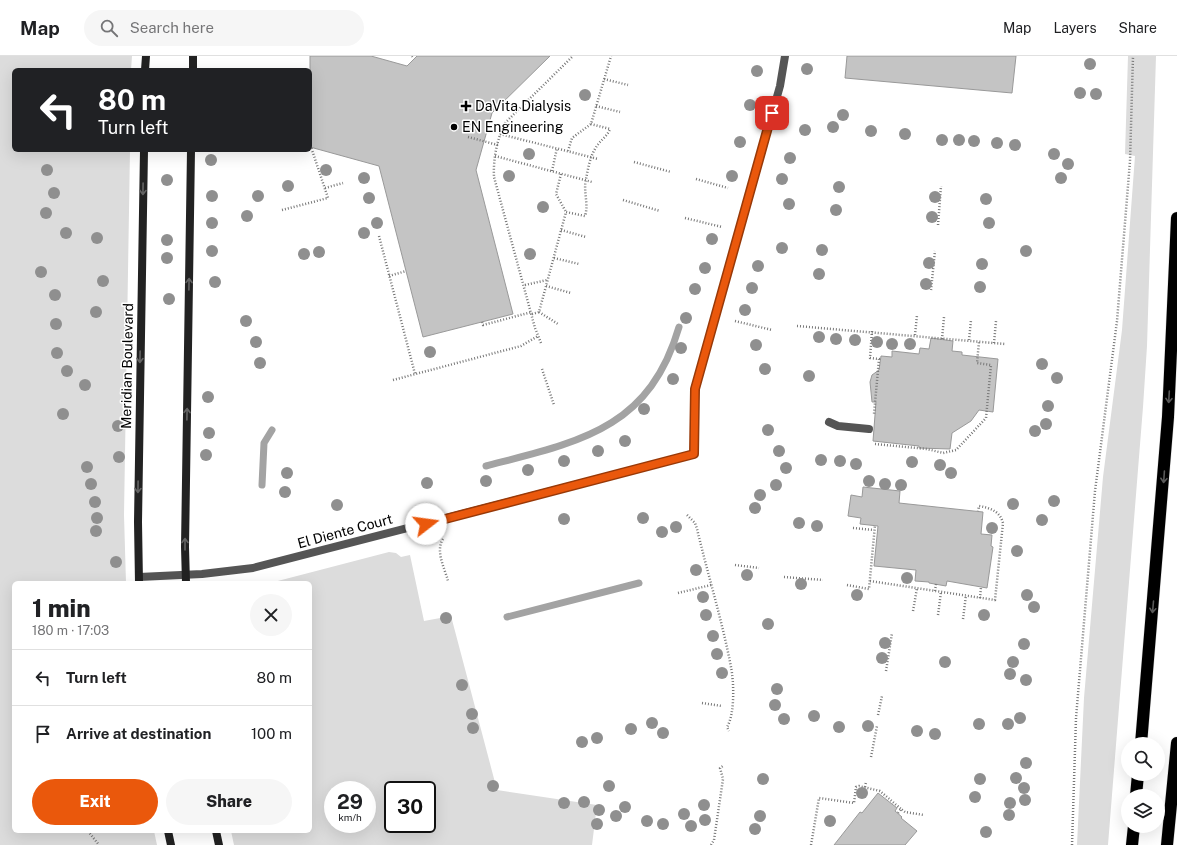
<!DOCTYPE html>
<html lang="en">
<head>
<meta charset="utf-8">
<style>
	:root { --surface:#fff; --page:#f6f6f6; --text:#202124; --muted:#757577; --line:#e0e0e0; --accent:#ea580c }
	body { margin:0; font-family:"Public Sans",sans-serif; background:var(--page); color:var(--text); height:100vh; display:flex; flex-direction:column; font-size:15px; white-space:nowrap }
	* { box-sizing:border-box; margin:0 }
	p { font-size:13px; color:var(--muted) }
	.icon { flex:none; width:22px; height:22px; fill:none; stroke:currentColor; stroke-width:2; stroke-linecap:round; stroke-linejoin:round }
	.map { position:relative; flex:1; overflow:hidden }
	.panel { position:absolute; left:12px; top:525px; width:300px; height:252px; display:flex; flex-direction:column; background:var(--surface); border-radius:6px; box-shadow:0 4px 16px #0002 }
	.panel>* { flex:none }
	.hud { position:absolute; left:12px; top:12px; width:300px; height:84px; border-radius:6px; box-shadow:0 4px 16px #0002; background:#202124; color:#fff; overflow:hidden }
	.controls { position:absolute; left:1121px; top:681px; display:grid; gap:8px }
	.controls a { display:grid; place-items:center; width:44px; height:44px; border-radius:50%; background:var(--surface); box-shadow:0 4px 16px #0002; font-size:20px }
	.speed { position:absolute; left:324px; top:725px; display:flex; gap:8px; font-size:20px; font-weight:700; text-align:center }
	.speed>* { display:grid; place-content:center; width:52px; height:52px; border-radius:50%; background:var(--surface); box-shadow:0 4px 16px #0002; line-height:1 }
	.speed small { font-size:10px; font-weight:400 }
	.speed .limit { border:2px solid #111; border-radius:6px; background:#fff; color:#111 }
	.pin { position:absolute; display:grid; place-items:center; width:34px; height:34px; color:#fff; margin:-17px; border-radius:8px; box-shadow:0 2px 6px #0006 }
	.me { position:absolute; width:44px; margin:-22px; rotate:75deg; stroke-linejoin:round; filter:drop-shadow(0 0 3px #0008) }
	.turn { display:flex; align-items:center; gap:14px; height:84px; padding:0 20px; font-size:18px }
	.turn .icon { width:52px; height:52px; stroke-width:2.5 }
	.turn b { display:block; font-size:28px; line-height:34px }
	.round { display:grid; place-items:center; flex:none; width:42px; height:42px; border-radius:21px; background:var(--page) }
	.overview { display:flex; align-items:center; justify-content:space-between; height:68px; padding:0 20px }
	h1 { font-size:24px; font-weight:800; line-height:30px }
	.primary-button { display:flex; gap:8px; margin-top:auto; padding:8px 20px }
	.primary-button a { flex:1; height:46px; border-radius:24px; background:var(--accent); color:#fff; font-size:16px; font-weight:800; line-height:46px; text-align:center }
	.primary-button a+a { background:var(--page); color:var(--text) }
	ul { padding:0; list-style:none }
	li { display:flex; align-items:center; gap:12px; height:56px; padding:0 20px; border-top:1px solid var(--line) }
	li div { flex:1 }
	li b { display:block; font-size:15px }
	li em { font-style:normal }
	header { display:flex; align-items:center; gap:24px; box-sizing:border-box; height:56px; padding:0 20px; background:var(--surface); border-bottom:1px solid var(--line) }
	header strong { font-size:19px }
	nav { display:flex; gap:22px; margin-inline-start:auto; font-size:14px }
	.search { width:280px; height:36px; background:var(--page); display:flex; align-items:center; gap:10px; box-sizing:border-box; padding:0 14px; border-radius:22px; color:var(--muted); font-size:15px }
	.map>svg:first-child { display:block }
	.green { fill:#dcdcdc; fill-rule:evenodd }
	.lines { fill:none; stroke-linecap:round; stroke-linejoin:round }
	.stream { stroke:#a3a3a3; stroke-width:7 }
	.building { fill:#c4c4c4; stroke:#999 }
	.motorway-casing { stroke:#dbdbdb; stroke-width:13 }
	.path { stroke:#777; stroke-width:2.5; stroke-dasharray:1 2; stroke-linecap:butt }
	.service { stroke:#555; stroke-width:8 }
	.minor { stroke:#555; stroke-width:8 }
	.secondary { stroke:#222; stroke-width:8 }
	.motorway { stroke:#000; stroke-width:12 }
	.tree { fill:#8f8f8f }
	.oneway { stroke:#646464 }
	.oneway2 { stroke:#595959 }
	.route-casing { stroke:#983908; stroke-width:10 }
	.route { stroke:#ea580c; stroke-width:7 }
	.poi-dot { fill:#000; stroke:#fff; stroke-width:1.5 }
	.labels { text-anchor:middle; stroke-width:3; stroke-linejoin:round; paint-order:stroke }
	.poi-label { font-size:14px; fill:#000; stroke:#fff; text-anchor:start }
	.street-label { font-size:14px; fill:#000; stroke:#fff }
</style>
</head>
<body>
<header>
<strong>Map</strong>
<div class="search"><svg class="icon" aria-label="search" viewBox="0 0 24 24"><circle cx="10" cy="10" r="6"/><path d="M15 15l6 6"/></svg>Search here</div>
<nav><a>Map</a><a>Layers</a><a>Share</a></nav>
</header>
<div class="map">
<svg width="1177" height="789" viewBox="0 0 1177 789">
	<rect width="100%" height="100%" fill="#fff"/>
	<path class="green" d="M0,0H132L131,14H14V94H130L124,459L126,527H14V775H154L157,789H0Z
		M1128,0H1156L1147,290L1143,351L1108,789H1077L1084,642L1103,421L1122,274L1135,100L1125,98Z
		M389,496L396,497L401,501L410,499L424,565L451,560L497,734L597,749L592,789H234L231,775H310V527H270ZM333,734H367V768H333ZM393,734H427V768H393Z"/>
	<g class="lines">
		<path class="stream" d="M486,410C578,386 649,374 679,271
			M262,429L264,387L272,374
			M507,561L639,527"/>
	</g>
	<path class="building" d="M310,0H371L407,10L417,0H550L492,57L476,114L513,258L423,281L379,110L310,91Z
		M847,0H1016L1012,37L845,22Z
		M931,282L953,285L952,295L962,296V299L998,303L993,356L979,354L971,365L952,377L950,393L919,392V390L873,385L876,346H872L870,326L872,319L879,314L881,300L892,301V295L919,298L920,292L929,293Z
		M863,431L900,435L899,447L983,456L981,478L992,479L991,490L993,491L987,532L947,525L946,530L929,527V526L915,525L916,514L874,510L878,470L860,468L861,462L848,460L851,439L862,441Z
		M878,737L897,752L895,755L902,761L901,762L917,775L905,789H834L860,756L862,757Z"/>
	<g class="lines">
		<g class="motorway-casing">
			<path id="motorway" d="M1141,688L1168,361L1177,162
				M1136,740L1138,718
				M1132,789L1134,770
				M1167,789L1177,687"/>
		</g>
		<path class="path" d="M412,0L414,2
			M604,23L628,29
			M596,50L620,56
			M500,78L598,103
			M468,81L498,89
			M568,95L572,82L591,68L611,0
			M495,100L592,126
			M634,106L671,116
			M552,115L557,92
			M561,118L556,138L566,156
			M696,123L728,132
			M325,132L343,127
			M623,144L660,155
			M282,154L328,142L311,91
			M685,162L722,171
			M938,169L941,130
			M561,174L586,181
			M379,180L415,318
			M554,202L579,208
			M389,220L406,215
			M525,229L547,224
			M546,230L571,237
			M931,234L935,195
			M539,256L558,268
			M532,258L539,256L566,156L585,160C589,148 583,136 586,123C588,113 590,101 595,93C599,85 607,81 610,73L591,68
			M735,265L772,274
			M482,266L483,269L532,256
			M797,270L1005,288
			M872,275L870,302L879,303L874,358
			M915,279L917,259
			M942,283L944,261
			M969,284L971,264
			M541,287L535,272L494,121C493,104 497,81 506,66L573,0
			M994,287L996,265
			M542,313L554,349
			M393,324L521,290L538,280
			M875,388L927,393L943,397L956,394L986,362L991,309L977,307L979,286
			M687,459L695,467L697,473C708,519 722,564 731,611C734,626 735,658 727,671L729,675
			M853,472L874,474
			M443,483C435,495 445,513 448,525
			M735,509L759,512
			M784,521L823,524
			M870,525L995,544L1003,467C1000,455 990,452 979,450L978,455
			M847,529L869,533L875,469
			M935,535L936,528
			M678,537L711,529
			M980,542L981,531
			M913,555L917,532
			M938,559L941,536
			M963,563L966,539
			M886,615L892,577
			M702,647L722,650
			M878,659L882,640
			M871,701L877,670
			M865,731L866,726
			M898,757L901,753L905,756L924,759
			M88,775L99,789
			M711,789L714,784L723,723L720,712L723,710
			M811,789L819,742L854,747L856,731L859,730L880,735L901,753
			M1072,789L1076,662L1095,435L1117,265L1130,105L1133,0"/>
		<path class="service" d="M829,366L838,370L869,373"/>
		<path class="minor" d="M139,521L202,518L253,512L694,398L695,333L780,30L785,0"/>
		<path class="secondary" d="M145,14L146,0
			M193,14V0
			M139,527L138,466L144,94
			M186,527L185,491L191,94
			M168,775L171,789
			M216,775L219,789"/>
		<use href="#motorway" class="motorway"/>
	</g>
	<g class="tree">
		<circle cx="1090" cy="8" r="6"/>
		<circle cx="807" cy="13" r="6"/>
		<circle cx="757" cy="15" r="6"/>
		<circle cx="1080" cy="37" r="6"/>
		<circle cx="1096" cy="38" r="6"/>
		<circle cx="585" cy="39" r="6"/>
		<circle cx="750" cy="49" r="6"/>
		<circle cx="843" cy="59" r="6"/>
		<circle cx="833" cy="71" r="6"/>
		<circle cx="805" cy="74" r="6"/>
		<circle cx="871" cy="75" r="6"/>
		<circle cx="905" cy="78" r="6"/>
		<circle cx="942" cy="84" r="6"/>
		<circle cx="959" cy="84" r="6"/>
		<circle cx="974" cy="85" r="6"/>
		<circle cx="740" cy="86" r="6"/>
		<circle cx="997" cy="87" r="6"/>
		<circle cx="1015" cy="89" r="6"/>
		<circle cx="529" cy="98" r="6"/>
		<circle cx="1054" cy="98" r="6"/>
		<circle cx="790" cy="102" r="6"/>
		<circle cx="211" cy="104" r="6"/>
		<circle cx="1068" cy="108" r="6"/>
		<circle cx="47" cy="114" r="6"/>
		<circle cx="326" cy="114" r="6"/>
		<circle cx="509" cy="120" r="6"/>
		<circle cx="732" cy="120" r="6"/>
		<circle cx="364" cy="122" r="6"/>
		<circle cx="1061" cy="122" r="6"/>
		<circle cx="782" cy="123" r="6"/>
		<circle cx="167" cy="124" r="6"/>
		<circle cx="288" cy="130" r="6"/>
		<circle cx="839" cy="131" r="6"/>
		<circle cx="54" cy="137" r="6"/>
		<circle cx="212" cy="140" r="6"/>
		<circle cx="258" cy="140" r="6"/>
		<circle cx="935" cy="141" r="6"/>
		<circle cx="369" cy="142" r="6"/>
		<circle cx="986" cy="143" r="6"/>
		<circle cx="789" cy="148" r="6"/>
		<circle cx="543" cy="151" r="6"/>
		<circle cx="836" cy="154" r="6"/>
		<circle cx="46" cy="157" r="6"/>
		<circle cx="247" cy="160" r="6"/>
		<circle cx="932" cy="161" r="6"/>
		<circle cx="212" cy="167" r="6"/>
		<circle cx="377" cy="167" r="6"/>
		<circle cx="989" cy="167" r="6"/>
		<circle cx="66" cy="177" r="6"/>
		<circle cx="364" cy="177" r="6"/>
		<circle cx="97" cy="182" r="6"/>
		<circle cx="712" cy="183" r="6"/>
		<circle cx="167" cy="184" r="6"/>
		<circle cx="782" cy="192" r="6"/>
		<circle cx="822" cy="194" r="6"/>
		<circle cx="212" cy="195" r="6"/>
		<circle cx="1026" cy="195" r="6"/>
		<circle cx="319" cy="196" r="6"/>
		<circle cx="304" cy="198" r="6"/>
		<circle cx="530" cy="198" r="6"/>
		<circle cx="167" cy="202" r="6"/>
		<circle cx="929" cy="207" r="6"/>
		<circle cx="982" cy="208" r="6"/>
		<circle cx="758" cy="210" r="6"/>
		<circle cx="705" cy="212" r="6"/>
		<circle cx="41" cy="216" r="6"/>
		<circle cx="819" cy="218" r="6"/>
		<circle cx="103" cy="225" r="6"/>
		<circle cx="215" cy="226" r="6"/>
		<circle cx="926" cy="228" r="6"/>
		<circle cx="980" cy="231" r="6"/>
		<circle cx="752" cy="232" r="6"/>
		<circle cx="695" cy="233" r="6"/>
		<circle cx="55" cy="239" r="6"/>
		<circle cx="169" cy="243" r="6"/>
		<circle cx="745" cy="254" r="6"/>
		<circle cx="96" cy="256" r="6"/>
		<circle cx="686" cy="262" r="6"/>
		<circle cx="246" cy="265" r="6"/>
		<circle cx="56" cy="268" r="6"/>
		<circle cx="819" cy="281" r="6"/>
		<circle cx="836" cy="283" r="6"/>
		<circle cx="855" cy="284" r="6"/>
		<circle cx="256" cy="286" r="6"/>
		<circle cx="877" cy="286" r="6"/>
		<circle cx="892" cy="288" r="6"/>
		<circle cx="910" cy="288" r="6"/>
		<circle cx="756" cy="289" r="6"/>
		<circle cx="681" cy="292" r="6"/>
		<circle cx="430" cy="296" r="6"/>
		<circle cx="57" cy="297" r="6"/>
		<circle cx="260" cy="307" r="6"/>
		<circle cx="1042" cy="308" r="6"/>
		<circle cx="765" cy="313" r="6"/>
		<circle cx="67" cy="315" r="6"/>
		<circle cx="809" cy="320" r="6"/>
		<circle cx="1057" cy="322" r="6"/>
		<circle cx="673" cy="323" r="6"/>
		<circle cx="85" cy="329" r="6"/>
		<circle cx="208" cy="341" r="6"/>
		<circle cx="1048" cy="350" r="6"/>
		<circle cx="644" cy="353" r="6"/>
		<circle cx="63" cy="358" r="6"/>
		<circle cx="1046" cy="368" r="6"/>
		<circle cx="118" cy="370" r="6"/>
		<circle cx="768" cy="374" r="6"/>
		<circle cx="1035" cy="375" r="6"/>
		<circle cx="209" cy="377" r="6"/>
		<circle cx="625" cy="385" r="6"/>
		<circle cx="598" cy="395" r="6"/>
		<circle cx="779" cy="395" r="6"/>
		<circle cx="206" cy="399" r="6"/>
		<circle cx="119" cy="401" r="6"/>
		<circle cx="821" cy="404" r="6"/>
		<circle cx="564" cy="405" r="6"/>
		<circle cx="840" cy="405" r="6"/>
		<circle cx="912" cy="406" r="6"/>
		<circle cx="856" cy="408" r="6"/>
		<circle cx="940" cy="409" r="6"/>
		<circle cx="87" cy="411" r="6"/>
		<circle cx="786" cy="412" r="6"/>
		<circle cx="528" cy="414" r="6"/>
		<circle cx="287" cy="417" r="6"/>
		<circle cx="951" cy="417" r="6"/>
		<circle cx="486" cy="425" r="6"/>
		<circle cx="869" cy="425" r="6"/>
		<circle cx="427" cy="427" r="6"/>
		<circle cx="91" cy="428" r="6"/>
		<circle cx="885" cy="428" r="6"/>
		<circle cx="776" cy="429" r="6"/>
		<circle cx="901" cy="429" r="6"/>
		<circle cx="285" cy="436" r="6"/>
		<circle cx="760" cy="439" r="6"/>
		<circle cx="1054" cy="445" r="6"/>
		<circle cx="95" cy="446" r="6"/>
		<circle cx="1013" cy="448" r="6"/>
		<circle cx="337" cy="449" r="6"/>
		<circle cx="755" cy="452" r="6"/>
		<circle cx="97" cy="462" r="6"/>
		<circle cx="643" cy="462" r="6"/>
		<circle cx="564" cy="463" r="6"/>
		<circle cx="1042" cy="464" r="6"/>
		<circle cx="799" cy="467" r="6"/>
		<circle cx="817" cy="470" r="6"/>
		<circle cx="676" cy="471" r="6"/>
		<circle cx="992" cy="472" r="6"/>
		<circle cx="96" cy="475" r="6"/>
		<circle cx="662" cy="476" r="6"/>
		<circle cx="1017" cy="495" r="6"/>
		<circle cx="116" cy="506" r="6"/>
		<circle cx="696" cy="514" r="6"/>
		<circle cx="747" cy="519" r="6"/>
		<circle cx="907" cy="522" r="6"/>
		<circle cx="801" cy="528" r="6"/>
		<circle cx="857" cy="539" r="6"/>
		<circle cx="1027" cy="539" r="6"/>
		<circle cx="703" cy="541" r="6"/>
		<circle cx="1034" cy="551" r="6"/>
		<circle cx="706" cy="559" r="6"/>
		<circle cx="984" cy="559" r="6"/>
		<circle cx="446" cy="562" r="6"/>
		<circle cx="768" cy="568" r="6"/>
		<circle cx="713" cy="580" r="6"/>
		<circle cx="885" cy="587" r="6"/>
		<circle cx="1024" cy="588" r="6"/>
		<circle cx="717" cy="598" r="6"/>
		<circle cx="882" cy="602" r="6"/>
		<circle cx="945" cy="606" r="6"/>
		<circle cx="1013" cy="606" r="6"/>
		<circle cx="722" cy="617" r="6"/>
		<circle cx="1010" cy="618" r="6"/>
		<circle cx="1026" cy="624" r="6"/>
		<circle cx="462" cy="629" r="6"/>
		<circle cx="777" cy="633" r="6"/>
		<circle cx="775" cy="649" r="6"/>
		<circle cx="472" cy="658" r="6"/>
		<circle cx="814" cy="660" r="6"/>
		<circle cx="1020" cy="662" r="6"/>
		<circle cx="784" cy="663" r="6"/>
		<circle cx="652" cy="667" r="6"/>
		<circle cx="979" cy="668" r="6"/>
		<circle cx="1008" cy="668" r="6"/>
		<circle cx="868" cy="670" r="6"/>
		<circle cx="839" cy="671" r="6"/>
		<circle cx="473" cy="672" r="6"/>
		<circle cx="631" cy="673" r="6"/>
		<circle cx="917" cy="675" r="6"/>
		<circle cx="663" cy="677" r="6"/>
		<circle cx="935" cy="678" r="6"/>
		<circle cx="597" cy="682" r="6"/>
		<circle cx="582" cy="686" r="6"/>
		<circle cx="1026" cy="707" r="6"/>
		<circle cx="1016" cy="722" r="6"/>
		<circle cx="763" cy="723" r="6"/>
		<circle cx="980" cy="723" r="6"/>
		<circle cx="493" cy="730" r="6"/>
		<circle cx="609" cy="730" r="6"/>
		<circle cx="1024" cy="732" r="6"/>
		<circle cx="862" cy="737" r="6"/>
		<circle cx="975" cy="741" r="6"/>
		<circle cx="1025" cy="744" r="6"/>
		<circle cx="584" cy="746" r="6"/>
		<circle cx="564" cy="747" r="6"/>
		<circle cx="1010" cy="747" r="6"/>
		<circle cx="704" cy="749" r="6"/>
		<circle cx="625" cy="751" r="6"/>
		<circle cx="599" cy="754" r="6"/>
		<circle cx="684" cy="758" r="6"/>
		<circle cx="1009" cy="759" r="6"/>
		<circle cx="616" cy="760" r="6"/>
		<circle cx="760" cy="760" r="6"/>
		<circle cx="705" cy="764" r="6"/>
		<circle cx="647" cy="765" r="6"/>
		<circle cx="830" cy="765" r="6"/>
		<circle cx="597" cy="768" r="6"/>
		<circle cx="663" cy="768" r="6"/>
		<circle cx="691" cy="770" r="6"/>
		<circle cx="755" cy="773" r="6"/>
		<circle cx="986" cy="776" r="6"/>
	</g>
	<defs><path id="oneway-shaft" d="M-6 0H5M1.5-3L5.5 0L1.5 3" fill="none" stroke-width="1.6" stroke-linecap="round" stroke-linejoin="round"/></defs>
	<g class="oneway">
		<use href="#oneway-shaft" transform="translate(143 133) rotate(91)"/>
		<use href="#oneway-shaft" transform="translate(189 228) rotate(-89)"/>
		<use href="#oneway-shaft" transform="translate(140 301) rotate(91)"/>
		<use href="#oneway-shaft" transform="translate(187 358) rotate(-89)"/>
		<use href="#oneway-shaft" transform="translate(138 431) rotate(91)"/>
		<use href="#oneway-shaft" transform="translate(185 488) rotate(-90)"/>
	</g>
	<g class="oneway2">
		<use href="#oneway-shaft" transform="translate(1169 341) rotate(93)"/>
		<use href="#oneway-shaft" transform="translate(1164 421) rotate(94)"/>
		<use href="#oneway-shaft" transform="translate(1153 551) rotate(95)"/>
	</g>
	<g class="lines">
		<g class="route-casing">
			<path id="route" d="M426,468L694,398L695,333L772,57"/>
		</g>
		<use href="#route" class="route"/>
	</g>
	<g class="poi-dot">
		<path d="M464 44h4v4h4v4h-4v4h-4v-4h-4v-4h4z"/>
		<circle cx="454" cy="71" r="4"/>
	</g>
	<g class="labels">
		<g class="poi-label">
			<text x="475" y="55">DaVita Dialysis</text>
			<text x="462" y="76">EN Engineering</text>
		</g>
		<g class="street-label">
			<text transform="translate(127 310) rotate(-89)" y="5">Meridian Boulevard</text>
			<text transform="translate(345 475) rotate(-15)" y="5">El Diente Court</text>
		</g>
	</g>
</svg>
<div class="controls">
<a><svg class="icon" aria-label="search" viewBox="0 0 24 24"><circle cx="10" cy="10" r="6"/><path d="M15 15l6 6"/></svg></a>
<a><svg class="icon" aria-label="layers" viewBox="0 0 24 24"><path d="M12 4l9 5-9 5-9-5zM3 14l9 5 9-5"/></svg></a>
</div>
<div class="speed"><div>29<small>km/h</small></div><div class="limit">30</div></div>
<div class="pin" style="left:772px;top:57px;background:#d93025"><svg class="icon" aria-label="arrive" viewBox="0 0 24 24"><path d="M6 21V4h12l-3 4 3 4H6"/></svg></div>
<svg class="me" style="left:426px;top:468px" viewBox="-20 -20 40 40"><circle r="19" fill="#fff"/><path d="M0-13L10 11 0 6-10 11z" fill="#ea580c"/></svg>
<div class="hud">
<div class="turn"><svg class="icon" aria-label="left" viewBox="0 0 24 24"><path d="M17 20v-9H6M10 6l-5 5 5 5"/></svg><div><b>80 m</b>Turn left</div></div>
</div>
<section class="panel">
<div class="overview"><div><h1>1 min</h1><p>180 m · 17:03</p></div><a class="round"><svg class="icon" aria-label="close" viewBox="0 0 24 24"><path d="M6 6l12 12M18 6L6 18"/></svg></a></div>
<ul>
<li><svg class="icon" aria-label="left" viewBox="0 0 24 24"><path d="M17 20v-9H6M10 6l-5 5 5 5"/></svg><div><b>Turn left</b></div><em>80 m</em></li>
<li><svg class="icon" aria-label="arrive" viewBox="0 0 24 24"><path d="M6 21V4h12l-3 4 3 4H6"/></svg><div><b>Arrive at destination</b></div><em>100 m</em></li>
</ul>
<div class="primary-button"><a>Exit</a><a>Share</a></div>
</section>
</div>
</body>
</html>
